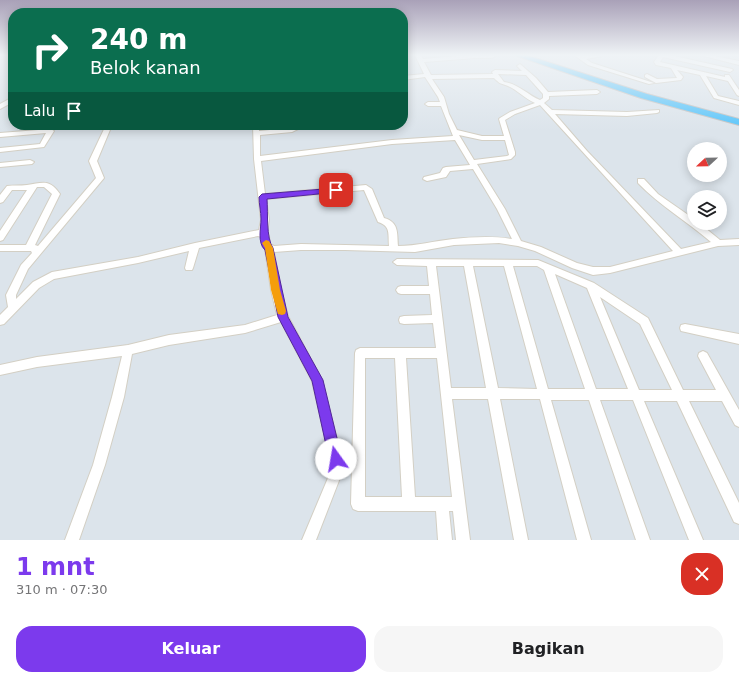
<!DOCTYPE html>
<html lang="id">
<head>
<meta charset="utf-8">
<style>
	:root { --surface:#fff; --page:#f6f6f6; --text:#202124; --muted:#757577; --accent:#7c3aed }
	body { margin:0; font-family:"DejaVu Sans",sans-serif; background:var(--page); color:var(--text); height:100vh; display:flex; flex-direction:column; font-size:15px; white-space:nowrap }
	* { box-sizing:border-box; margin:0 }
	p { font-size:13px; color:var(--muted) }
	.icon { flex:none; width:22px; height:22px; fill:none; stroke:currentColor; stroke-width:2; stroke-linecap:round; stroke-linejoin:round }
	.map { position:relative; height:540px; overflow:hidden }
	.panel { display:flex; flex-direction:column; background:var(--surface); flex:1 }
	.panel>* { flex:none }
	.banner { position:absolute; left:8px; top:8px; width:400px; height:122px; border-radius:16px; box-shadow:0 2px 10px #0003; background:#0b6e4f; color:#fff; overflow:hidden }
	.needle { width:26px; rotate:248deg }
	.tools { position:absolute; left:687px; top:142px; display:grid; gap:8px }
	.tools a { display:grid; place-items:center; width:40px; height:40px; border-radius:50%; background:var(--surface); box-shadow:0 2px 10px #0003; font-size:20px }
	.pin { position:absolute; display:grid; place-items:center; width:34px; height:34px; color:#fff; margin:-17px; border-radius:8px; box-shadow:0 2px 6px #0006 }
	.me { position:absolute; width:44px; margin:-22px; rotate:347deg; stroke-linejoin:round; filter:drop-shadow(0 0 3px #0008) }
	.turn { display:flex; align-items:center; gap:14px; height:84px; padding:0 16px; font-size:18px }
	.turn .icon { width:52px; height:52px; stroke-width:2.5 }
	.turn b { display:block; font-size:28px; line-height:34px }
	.then { display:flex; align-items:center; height:38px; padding:0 16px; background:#0003; gap:8px; font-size:15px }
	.round { display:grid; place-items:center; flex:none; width:42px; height:42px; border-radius:16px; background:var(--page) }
	.overview { display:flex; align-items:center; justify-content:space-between; height:68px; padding:0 16px }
	h1 { font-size:24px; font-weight:700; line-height:30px; color:var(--accent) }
	.action { display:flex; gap:8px; margin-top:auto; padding:8px 16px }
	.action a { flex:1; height:46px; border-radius:16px; background:var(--accent); color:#fff; font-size:16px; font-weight:700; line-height:46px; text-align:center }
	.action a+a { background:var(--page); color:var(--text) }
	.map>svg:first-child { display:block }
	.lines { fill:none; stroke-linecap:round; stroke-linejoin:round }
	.minor-casing { stroke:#d3cfc4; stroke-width:2 }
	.highway-casing { stroke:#c3c3c3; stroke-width:2 }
	.minor { fill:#fff; fill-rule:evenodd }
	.highway { fill:#57c4fa; fill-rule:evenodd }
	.route { fill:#7c3aed; stroke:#51269a }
	.slow { fill:#f59e0b }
</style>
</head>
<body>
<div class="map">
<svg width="739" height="540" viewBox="0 0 739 540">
	<rect width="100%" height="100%" fill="#dce4eb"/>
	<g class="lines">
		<g class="minor-casing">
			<path id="minor" d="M415,55H421L423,59L468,55L495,56L492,58H475L424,62L431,75L493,74L492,72L495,70L522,71L517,66L520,64L536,78L548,92L597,90L600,92L597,94L549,96V99L544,103L552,110L627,112L659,110V112L657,113L627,116L555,114L587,151L681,249L711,242C687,221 660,206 638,183V179H644L658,194L694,219V223H699L720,240L739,239V245L718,246L610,273L593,275L572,268L535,251L518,246L499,243L454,245L415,252L345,250H301L274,252L281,290L288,316L322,380L342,459L340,478L316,540H302L328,478L330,459L312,381L281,322L245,333L169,345L132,354L124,397L105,465L79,540H65L93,465L112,397L122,356L37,367L0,375V365L37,357L128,345L169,335L245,325L277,315L271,290L265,249L262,246L261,237L258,236L199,248L193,268L192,270H186L185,268L189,251L138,263L54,279L39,288L4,324L0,325V315L8,307L6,295L21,265L32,253L31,251H0V245H26L52,194L44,187H37L3,240L0,241V231L27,190H12L3,202L0,203V195L7,186C14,185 20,186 27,185C42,183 49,178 60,194L35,245L38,246L96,178L89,161L106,125H112L97,161L104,178L28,269L16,295V299L33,282L52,272L138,257L195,243L259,230L261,220L254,159L253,125H259V131L291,128L298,125H306L292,132L260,135V156L392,140L453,136L441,106H428L425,104L428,102H440L438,97L425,77L403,80V76L424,74ZM498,74L526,75L543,94V98L540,100C528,95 517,83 504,82ZM494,78C500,84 500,83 508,86C516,89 524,98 535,103L510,112L500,118L499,119L504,136H482L457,130L449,114L444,97L432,79ZM540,105L673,251L610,267H593L577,263L541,247L521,241L505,209L477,164L511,159L515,155V152L505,120L515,114ZM459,135L482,140H505L509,155L507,156L474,160ZM455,140L470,165L446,167L443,168L440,173L424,177L423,179L427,181L446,177L450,171L473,169L497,209L512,239C493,236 472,237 453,239C434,241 417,246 398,246C397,233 399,222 384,218L372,189L366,185L265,194L261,161L392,144ZM364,190L378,222C391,226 388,234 389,246L301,244L274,246L270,244L269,236L267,233L269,220L266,199Z
				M574,55L582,56L608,55L586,59L592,63L654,83L649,84L588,65Z
				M659,55H670L732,69L733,70L730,72L663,57L660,62L725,77V75H729L739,90V96L737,95L728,81L706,76L718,96L739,101V105L714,98L700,75L677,70L683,77L681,80L656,83L645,77V75L647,74L657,79L677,78L671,68L656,65L654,62Z
				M700,55H710L739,61V65Z
				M13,97V102L0,109V104Z
				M51,129L54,131L44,147L0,152V148L40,144L46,133L0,137V133Z
				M30,160L34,162L32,164L0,167V163Z
				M397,259L538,260L594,283L648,318L683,390H716L698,356L699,353L703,351L707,353L739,410V427L735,425L722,401H689L739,503V524L734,522L677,401H644L703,540H689L633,400H600L650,540H636L589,400H551L591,540H577L540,399H500L528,540H514L488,399H452L470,540H456L453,511H449L452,540H438L436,511H358L353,509L351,504L355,353L356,350L360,348H436L433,323L404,324L400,323L399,320L400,317L404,316L432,315L430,294H401L398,293L396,290L398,287L401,286H429L427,266L397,265L393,262ZM436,266H464L486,388H451ZM473,266H504L537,389L498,388ZM513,266H537L544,270L585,389H548ZM555,274L587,288L628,389H596ZM600,297L640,324L672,390H639ZM365,358H395L402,497H365ZM406,358H437L452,497H415Z
				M685,324L739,334V344L681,331L680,328L681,325Z"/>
		</g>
		<g class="highway-casing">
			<path id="highway" d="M514,55H526L647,94L739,119V125L641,98Z"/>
		</g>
		<use href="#minor" class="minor"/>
		<use href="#highway" class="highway"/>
	</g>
	<linearGradient id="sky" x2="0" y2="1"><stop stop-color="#a9a1b8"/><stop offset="0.42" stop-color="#eff3f6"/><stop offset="1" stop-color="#eff3f6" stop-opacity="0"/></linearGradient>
	<rect width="739" height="131" fill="url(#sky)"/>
	<path class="route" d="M336,188H339V192L267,199C268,213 266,238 273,248L288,317L323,380L342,459L340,463L336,465L331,463L329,459L312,381L278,317L265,250C257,242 261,229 261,219C261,212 259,204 259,197L262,194Z"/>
	<path class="slow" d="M266,240L269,241L273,248L280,290L286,311L285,314L282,315L278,314L277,311L271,290L265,248L262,243Z"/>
</svg>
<div class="tools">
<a><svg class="needle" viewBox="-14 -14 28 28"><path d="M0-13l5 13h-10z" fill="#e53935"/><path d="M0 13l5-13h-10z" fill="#757577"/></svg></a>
<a><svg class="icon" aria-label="layers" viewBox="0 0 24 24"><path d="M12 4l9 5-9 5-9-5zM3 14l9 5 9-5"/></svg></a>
</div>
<div class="pin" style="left:336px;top:190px;background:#d93025"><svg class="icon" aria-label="arrive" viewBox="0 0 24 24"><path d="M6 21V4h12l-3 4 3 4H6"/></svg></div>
<svg class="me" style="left:336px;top:459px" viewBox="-20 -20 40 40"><circle r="19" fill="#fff"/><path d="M0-13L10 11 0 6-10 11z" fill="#7c3aed"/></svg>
<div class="banner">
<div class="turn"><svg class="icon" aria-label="right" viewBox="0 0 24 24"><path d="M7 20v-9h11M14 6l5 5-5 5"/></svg><div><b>240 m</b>Belok kanan</div></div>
<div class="then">Lalu<svg class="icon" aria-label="arrive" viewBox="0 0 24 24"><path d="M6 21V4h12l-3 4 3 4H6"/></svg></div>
</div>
</div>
<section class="panel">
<div class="overview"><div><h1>1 mnt</h1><p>310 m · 07:30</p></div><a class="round" style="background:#d93025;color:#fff"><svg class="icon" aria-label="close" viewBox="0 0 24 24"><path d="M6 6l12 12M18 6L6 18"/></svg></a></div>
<div class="action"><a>Keluar</a><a>Bagikan</a></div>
</section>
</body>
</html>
